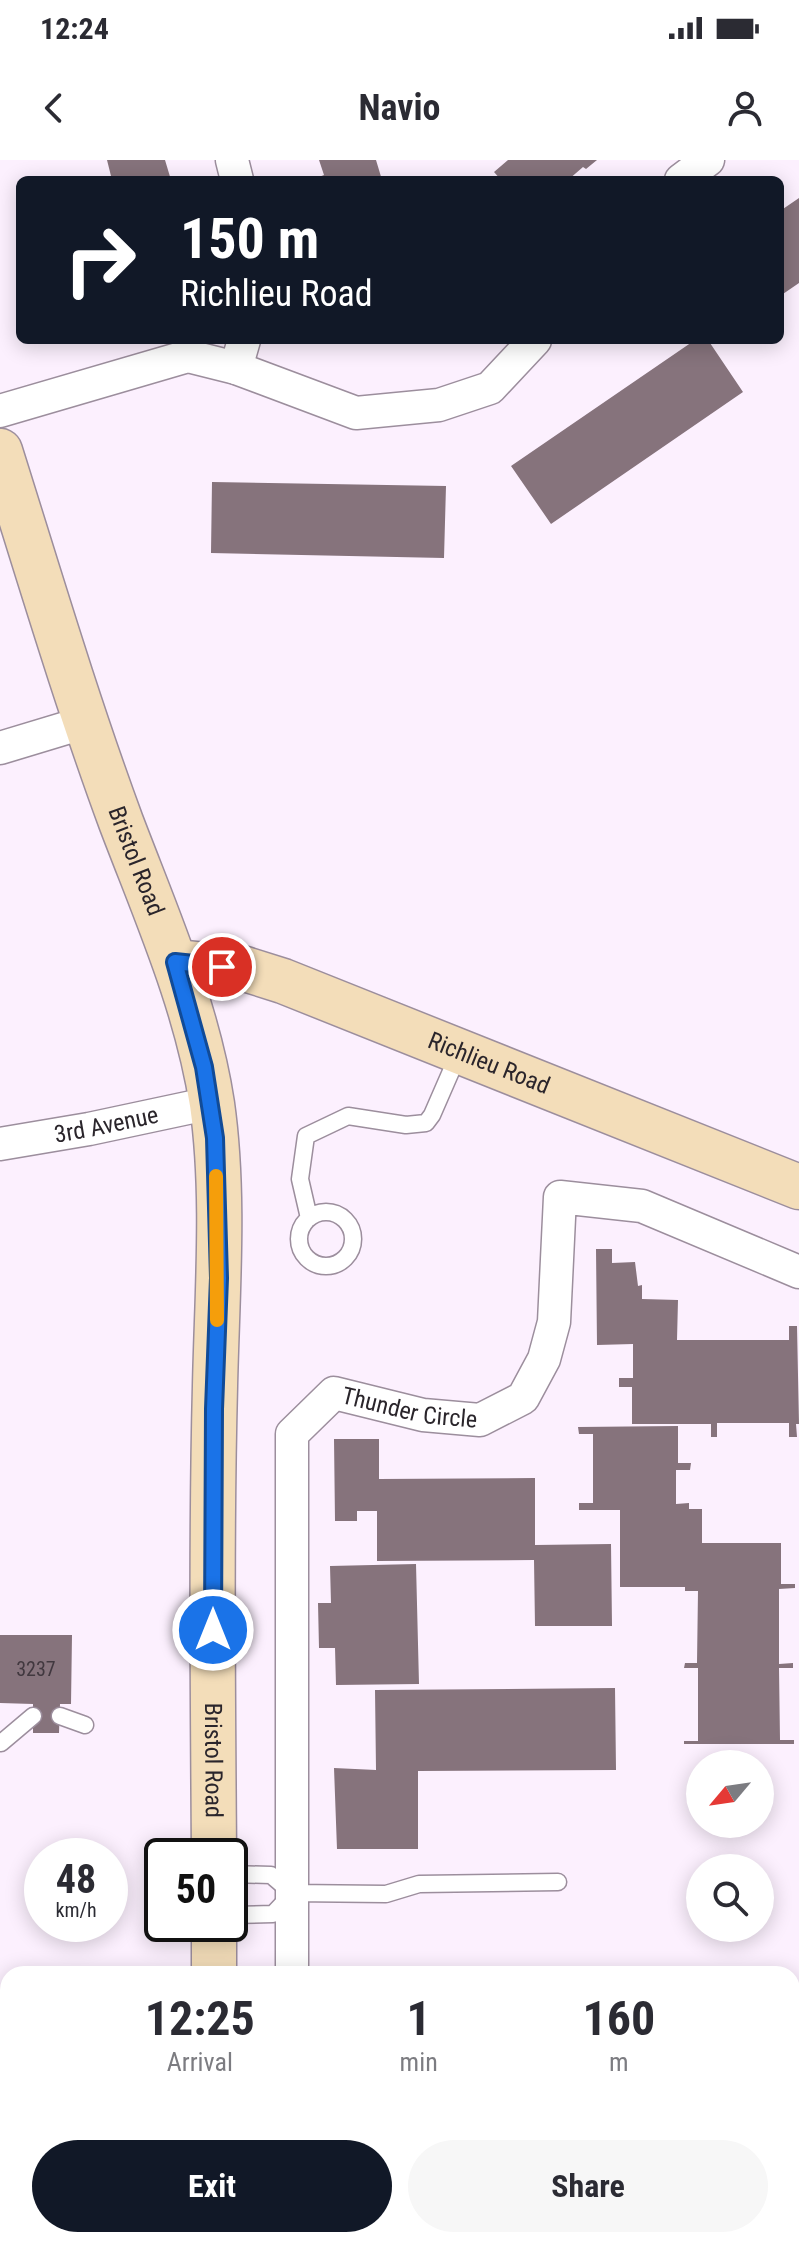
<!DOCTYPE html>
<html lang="en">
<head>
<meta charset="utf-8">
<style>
	:root { --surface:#fff; --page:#f7f7f7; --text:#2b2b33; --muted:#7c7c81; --accent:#111827 }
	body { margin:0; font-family:"Roboto Condensed",sans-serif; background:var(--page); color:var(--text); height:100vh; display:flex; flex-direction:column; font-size:30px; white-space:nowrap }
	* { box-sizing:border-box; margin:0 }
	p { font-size:26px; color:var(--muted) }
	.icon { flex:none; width:44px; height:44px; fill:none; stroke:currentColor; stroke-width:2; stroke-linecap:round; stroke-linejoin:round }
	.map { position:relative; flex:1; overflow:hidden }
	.details { position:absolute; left:0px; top:1806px; width:800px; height:282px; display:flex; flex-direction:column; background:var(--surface); border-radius:24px 24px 0 0; box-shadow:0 4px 20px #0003 }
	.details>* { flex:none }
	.top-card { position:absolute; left:16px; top:16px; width:768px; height:168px; border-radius:12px; box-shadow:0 4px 20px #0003; background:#111827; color:#fff; overflow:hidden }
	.needle { width:52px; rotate:241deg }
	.fabs { position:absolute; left:686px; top:1590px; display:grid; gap:16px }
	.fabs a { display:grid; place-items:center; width:88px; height:88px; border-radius:50%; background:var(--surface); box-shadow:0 4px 20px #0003; font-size:40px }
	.speed { position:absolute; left:24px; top:1678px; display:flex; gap:16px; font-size:40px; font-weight:700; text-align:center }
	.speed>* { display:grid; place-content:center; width:104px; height:104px; border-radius:50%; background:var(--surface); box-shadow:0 4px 20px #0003; line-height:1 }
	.speed small { font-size:20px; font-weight:400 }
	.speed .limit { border:4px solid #111; border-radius:12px; background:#fff; color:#111 }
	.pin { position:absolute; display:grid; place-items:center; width:68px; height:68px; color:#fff; margin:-34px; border:4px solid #fff; border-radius:50%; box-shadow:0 2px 8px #0007 }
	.me { position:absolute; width:88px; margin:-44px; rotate:0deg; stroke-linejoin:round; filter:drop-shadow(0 0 6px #0008) }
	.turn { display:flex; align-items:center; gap:28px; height:168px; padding:0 32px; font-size:36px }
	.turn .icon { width:104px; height:104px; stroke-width:2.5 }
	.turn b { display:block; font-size:56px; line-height:68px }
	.eta { display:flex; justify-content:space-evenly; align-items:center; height:136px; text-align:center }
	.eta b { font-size:48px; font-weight:700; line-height:56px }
	.primary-button { display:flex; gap:16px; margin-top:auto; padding:16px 32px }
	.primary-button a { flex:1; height:92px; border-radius:48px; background:var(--accent); color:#fff; font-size:32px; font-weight:700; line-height:92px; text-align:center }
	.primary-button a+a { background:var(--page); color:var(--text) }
	.status { display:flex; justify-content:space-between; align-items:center; height:56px; padding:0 40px; background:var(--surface); direction:ltr }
	.status svg { height:22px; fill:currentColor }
	header { display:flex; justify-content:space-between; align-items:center; height:104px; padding:0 32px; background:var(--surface); font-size:36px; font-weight:700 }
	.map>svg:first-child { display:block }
	.building { fill:#86737c }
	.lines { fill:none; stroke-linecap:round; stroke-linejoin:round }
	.service-casing { stroke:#9c8e9d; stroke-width:19 }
	.minor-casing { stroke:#9c8e9d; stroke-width:35 }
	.secondary-casing { stroke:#9c8e9d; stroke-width:47 }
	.service { stroke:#fff; stroke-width:16 }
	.minor { stroke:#fff; stroke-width:32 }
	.secondary { stroke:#f3ddb9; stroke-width:44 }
	.route-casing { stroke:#114b97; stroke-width:20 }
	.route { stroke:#1a73e8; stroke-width:14 }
	.slow { stroke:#f59e0b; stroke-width:14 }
	.labels { text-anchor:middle; stroke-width:8; stroke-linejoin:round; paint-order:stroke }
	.number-label { font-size:20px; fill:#41383f }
	.street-label { font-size:24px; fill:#2a252b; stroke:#fff }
</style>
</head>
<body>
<div class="status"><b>12:24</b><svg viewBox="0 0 49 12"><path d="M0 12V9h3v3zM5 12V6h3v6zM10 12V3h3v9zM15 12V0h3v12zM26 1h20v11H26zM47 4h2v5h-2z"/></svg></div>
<header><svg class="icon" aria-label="back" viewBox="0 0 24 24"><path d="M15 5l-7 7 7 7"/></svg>Navio<svg class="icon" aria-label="person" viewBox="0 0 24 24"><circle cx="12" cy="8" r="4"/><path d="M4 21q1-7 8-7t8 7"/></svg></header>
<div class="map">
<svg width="799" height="2087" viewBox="0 0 799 2087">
	<rect width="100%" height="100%" fill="#fcf0fe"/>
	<path class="building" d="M107,0H165L171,20H112Z
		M319,0H376L382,20H320L319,17L324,15Z
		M508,0H597L586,9L583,7L568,20H501L494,12Z
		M799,38V123L780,136V51Z
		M695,180H708L743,232L551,364L511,306Z
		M212,322L446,326L444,398L211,393Z
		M596,1089H612V1103L635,1102L638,1126L642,1125V1139L678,1140L677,1180H789V1166H797L799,1264H796L797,1277H789V1263H717V1277H711V1264H632V1227H619V1218H633V1184L597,1185Z
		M678,1266V1303H691L690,1310H676V1344L689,1343V1349H702V1383H781V1424H795V1428L779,1429V1504L793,1503V1508H779L780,1580H794V1584H684V1581H698V1508H684L685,1503H697L698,1431H685V1427H620V1350H579V1343H593V1274H579L578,1267Z
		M334,1279H379V1319L535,1318V1385L611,1384L612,1466H535L534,1400L377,1401V1351H357V1361H335Z
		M416,1404L419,1524L336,1525L335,1488H319L318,1443H331L330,1406Z
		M0,1475H72L71,1544H60L59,1573H33V1544L0,1543Z
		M615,1528L616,1610L418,1611V1689H337L334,1608L376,1610L375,1530Z"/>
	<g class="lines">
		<g class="service-casing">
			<path id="service" d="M299 1079a27 27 0 1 1 54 0a27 27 0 1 1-54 0Z
				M309,1058L300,1019L306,976L348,956L406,965L426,963L432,955L459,893
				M60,1556L85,1565
				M1,1583L33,1556
				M230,1714L271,1715L292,1733L386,1734L419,1724L558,1722
				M230,1755L273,1754L291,1735"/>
		</g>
		<g class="minor-casing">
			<g id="minor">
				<path d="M232,0L237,20"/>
				<path d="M681,20L708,0"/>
				<path d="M236,208L244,180"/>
				<path d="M0,251L188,196L236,208L356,253L439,245L490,228L535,180"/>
				<path d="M0,588L86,562"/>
				<path id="s1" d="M0,984L89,969L211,943"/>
				<path id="s2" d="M292,1814V1274L334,1233L423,1255L480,1260L523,1238L544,1199L554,1162L560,1037L642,1046L799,1112"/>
				<path d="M560,2080L563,2087"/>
			</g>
		</g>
		<g class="secondary-casing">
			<g id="secondary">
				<path id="s3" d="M0,291C39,415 76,540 121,662C156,754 197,846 212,944C225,1035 217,1134 215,1226C211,1382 213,1539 214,1696"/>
				<path id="s4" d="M175,802L245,809L283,821L799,1027"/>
				<path d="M214,1764V1814"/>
				<path d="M214,2087V2080"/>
			</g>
		</g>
		<use href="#service" class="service"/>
		<use href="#minor" class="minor"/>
		<use href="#secondary" class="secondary"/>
	</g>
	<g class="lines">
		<g class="route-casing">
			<path id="route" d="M213,1470L214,1249L219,1118L215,978L204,907L175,802L222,807"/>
		</g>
		<use href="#route" class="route"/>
		<path class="slow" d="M216,1016L217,1160"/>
	</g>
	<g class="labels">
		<g class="number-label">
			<text x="36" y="1516">3237</text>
		</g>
		<g class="street-label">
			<text dy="8" stroke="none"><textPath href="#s3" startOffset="432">Bristol Road</textPath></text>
			<text dy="8" stroke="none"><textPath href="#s4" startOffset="332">Richlieu Road</textPath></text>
			<text dy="8" stroke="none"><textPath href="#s1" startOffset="108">3rd Avenue</textPath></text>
			<text dy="8" stroke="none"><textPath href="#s2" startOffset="676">Thunder Circle</textPath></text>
			<text dy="8" stroke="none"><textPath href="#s3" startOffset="1344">Bristol Road</textPath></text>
		</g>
	</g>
</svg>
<div class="fabs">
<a><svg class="needle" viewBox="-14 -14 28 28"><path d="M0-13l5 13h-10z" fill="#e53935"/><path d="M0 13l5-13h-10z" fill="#7c7c81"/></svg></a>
<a><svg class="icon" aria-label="search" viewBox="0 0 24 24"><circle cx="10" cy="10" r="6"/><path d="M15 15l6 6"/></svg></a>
</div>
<div class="speed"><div>48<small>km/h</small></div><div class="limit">50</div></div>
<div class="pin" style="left:222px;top:807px;background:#d93025"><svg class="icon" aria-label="arrive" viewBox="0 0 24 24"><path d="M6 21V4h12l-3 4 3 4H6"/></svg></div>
<svg class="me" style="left:213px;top:1470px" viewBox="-20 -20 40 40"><circle r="17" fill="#1a73e8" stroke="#fff" stroke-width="3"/><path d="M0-11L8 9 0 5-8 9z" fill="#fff"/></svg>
<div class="top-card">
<div class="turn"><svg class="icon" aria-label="right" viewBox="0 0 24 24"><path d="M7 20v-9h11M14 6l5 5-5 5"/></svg><div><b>150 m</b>Richlieu Road</div></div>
</div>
<section class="details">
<div class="eta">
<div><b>12:25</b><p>Arrival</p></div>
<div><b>1</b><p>min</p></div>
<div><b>160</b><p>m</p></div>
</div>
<div class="primary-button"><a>Exit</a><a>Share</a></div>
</section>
</div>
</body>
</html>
